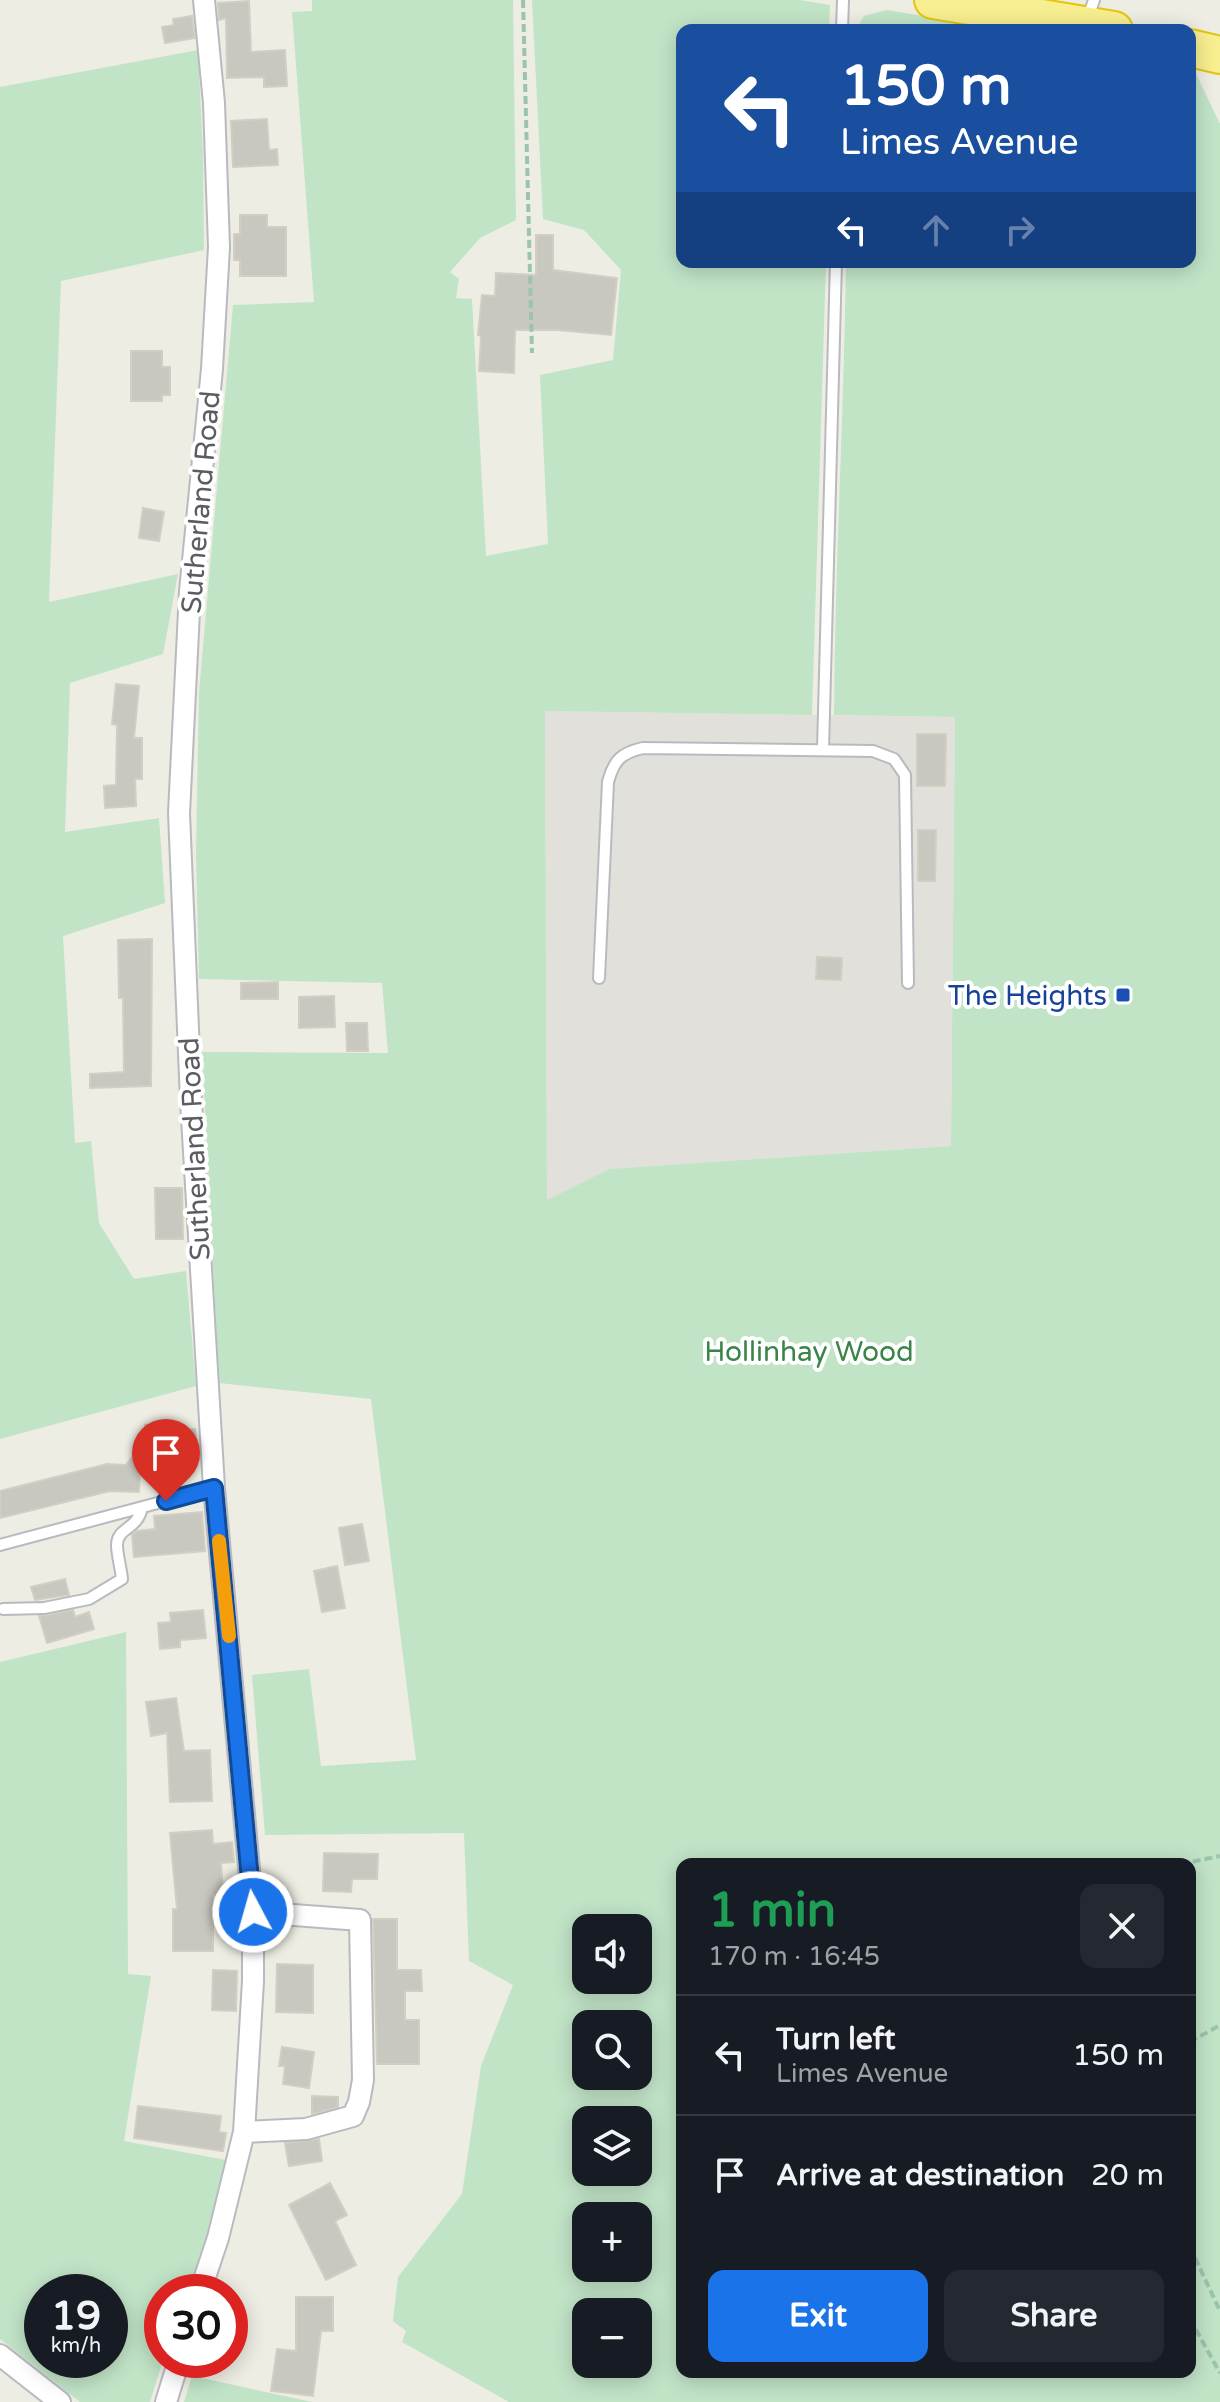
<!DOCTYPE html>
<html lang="en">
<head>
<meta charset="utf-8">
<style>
	:root { --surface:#171b24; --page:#242831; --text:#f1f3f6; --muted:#9ea1a6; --line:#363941; --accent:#1a73e8 }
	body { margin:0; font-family:"Varela Round",sans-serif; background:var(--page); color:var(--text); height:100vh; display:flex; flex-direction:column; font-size:30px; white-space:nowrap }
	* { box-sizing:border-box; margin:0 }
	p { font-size:26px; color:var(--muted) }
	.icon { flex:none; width:44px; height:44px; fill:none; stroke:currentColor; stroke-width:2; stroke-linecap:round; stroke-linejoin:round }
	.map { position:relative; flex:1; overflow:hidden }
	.drawer { position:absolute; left:676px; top:1858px; width:520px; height:520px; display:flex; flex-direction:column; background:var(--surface); border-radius:16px; box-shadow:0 4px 20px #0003 }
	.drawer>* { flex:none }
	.guide { position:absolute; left:676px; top:24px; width:520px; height:244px; border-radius:16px; box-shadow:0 4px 20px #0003; background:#1a4fa0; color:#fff; overflow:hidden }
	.buttons { position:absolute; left:572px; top:1914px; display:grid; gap:16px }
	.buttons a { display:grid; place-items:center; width:80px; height:80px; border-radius:16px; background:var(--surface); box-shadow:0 4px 20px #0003; font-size:40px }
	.speed { position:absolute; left:24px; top:2274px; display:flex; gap:16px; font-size:40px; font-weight:700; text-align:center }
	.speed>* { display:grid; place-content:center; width:104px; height:104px; border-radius:50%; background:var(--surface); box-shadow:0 4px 20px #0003; line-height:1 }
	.speed small { font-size:20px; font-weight:400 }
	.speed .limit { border:12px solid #d22; background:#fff; color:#111 }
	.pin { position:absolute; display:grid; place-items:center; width:68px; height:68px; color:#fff; margin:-82px -34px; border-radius:50% 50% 50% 0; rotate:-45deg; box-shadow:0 0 8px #0007 }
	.pin .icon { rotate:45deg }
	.me { position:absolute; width:88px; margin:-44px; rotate:354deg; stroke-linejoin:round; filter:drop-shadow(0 0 6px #0008) }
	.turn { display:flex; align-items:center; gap:28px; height:168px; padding:0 32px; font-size:36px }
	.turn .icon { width:104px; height:104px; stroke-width:2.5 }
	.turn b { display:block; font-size:56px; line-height:68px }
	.lanes { display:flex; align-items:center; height:76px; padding:0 32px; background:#0003; justify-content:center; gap:40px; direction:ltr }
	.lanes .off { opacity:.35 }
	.round { display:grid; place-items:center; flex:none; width:84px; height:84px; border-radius:16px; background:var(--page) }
	.head { display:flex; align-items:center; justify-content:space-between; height:136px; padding:0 32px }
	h1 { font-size:48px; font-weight:700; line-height:60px; color:#1e9e55 }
	.button { display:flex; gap:16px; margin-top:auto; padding:16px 32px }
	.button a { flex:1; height:92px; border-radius:16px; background:var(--accent); color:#fff; font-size:32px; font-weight:700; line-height:92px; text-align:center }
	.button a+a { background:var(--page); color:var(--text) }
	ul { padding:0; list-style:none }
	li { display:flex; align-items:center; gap:24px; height:120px; padding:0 32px; border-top:2px solid var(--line) }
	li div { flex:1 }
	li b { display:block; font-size:30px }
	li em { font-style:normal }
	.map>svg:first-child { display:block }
	.industrial { fill:#e1e0db }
	.green { fill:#c1e4c7; fill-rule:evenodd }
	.building { fill:#c8c7c0; stroke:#d2cfc2; stroke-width:2 }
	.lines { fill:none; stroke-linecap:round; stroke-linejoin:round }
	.lane-casing { stroke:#b8babf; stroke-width:14 }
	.street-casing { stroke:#b8babf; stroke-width:24 }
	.highway-casing { stroke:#e4c40c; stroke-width:40 }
	.path { stroke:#9bc4ad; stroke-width:4; stroke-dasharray:8 4; stroke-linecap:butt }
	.lane { stroke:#fff; stroke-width:10 }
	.street { stroke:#fff; stroke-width:20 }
	.highway { stroke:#f7ee90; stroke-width:36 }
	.route-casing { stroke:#114b97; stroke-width:20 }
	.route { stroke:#1a73e8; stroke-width:14 }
	.slow { stroke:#f59e0b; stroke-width:14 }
	.transit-dot { fill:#1a4fb4; stroke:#fff; stroke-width:3 }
	.labels { text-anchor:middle; stroke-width:8; stroke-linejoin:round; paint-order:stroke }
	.street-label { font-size:28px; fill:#5b5d63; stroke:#fff }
	.transit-label { font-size:28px; fill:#164399; stroke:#fff; text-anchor:end }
	.park-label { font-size:28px; fill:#3a8449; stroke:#fff }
</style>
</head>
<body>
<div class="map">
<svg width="1220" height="2402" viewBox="0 0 1220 2402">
	<rect width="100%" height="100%" fill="#edede3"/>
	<path class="industrial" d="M545,711L955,717L951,1146L609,1169L547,1201Z"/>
	<path class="green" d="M312,0H513L516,220L480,238L450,272L459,279L456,298L472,299L486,556L548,544L540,375L613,360L621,270L584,230L543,219L532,0H799L830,5L829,30H682V262H826L812,715L545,711L547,1200L609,1169L951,1146L955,717L834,715C835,564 844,413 846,262H1190V61L1220,124V2402H509L402,2342L406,2331L393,2321L398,2277L462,2194L481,2066L513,1985L469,1961L464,1833L265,1835L252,1675L309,1669L321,1766L416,1760L371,1399L219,1383L202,1052L388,1053L382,983L199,979L196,851L199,692L233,305L314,302L292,12L312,11ZM682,1864H1190V2372H682ZM586,1928H638V1980H586ZM586,2024H638V2076H586ZM586,2120H638V2172H586ZM586,2216H638V2268H586ZM586,2312H638V2364H586Z
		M887,10L1006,30H856L864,16Z
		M198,50L203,154L204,250L61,281L49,602L178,574L163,654L70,683L65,832L159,818L165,903L63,936L75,1143L91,1141L99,1223L134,1279L186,1271L196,1386L0,1439V87Z
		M126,1632L128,1974L151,1976L124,2141L226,2160L213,2224L187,2292H162L163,2360L150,2402H80L0,2339V1662ZM42,2292H110V2360H42Z
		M192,2376L312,2402H184Z"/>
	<path class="building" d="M249,1L251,52L285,50L287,86L264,87V77L227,78L226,18L219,20L218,3Z
		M192,16L195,38L165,43L162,27L174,25L173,19Z
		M267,119L269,150L277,149L278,165L233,167L231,121Z
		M240,215H267V227H286V276H240V260H234V234H240Z
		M536,235H553V270L617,278L611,335L557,330H515L514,373L479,371L481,336L478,335L482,295L495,296L496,273L536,275Z
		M131,351H162V367H170V395H162V401H131Z
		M143,508L164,512L159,541L139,538Z
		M116,684L139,686L134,738H142V779H135L136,806L105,808L104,786L116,785L117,725L112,724Z
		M917,734H946L945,786H917Z
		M918,830H936L935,881H918Z
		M152,939L151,1086L90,1088V1074L124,1072L123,998H119L118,940Z
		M817,957L842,958L841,980L816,979Z
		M278,982V999H241V983Z
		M334,996L335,1027L299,1028V997Z
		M346,1023H367L368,1051H347Z
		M155,1188H182L183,1239H156Z
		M164,1423L165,1432L195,1429L199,1459L180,1460V1473L140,1474L139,1492L110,1491L0,1518V1491L107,1464L126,1465L142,1443L141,1445H147L145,1425Z
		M202,1512L205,1551L134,1557L132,1535L137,1531L155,1529L154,1516Z
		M362,1524L369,1561L345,1565L339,1528Z
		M337,1566L345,1608L322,1612L314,1571Z
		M65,1579L69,1595L35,1600L31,1587Z
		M73,1610L75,1617L89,1612L94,1629L47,1643L39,1616Z
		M203,1610L206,1638L180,1640V1647L160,1649L158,1623L171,1622L170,1613Z
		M176,1698L184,1751L210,1750L212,1801L170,1802L167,1733L151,1736L146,1702Z
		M212,1830L213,1844L232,1842L234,1862L221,1863L223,1894L213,1895V1951H173V1909H177L170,1833Z
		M324,1853L378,1854L377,1879H352L351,1892L323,1891Z
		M373,1919H397V1970H421L422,1991H405V2020H419V2064H377Z
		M277,1964L313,1965V2013L276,2012Z
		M213,1970L237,1971L236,2011L212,2010Z
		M282,2047L314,2052L309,2088L283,2084L285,2066H279Z
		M312,2096L338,2097V2107L312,2114Z
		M138,2106L221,2116L219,2132L226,2133L223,2151L134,2138Z
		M319,2139L322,2161L289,2166L285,2143Z
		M330,2183L347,2215L335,2221L356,2265L326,2280L289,2205Z
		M296,2297H333V2331H321L313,2396L271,2391L277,2349L296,2351Z"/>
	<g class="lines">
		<g class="lane-casing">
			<path id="lane" d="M1087,20L1094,0
				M842,30L843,0
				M823,749L836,262
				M599,978L608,782C614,760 621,753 643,748L873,751L894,759L905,775L908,983
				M0,1545L214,1488
				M3,1609L44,1608L89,1599L122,1579C121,1568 117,1555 117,1545C117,1527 138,1530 142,1507"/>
		</g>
		<g class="street-casing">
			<path id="street" d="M244,2132L306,2129L353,2116L359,2102L363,2080L360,1920L253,1912
				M200,2292L218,2238L244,2132L253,1981V1912L214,1488L191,1101L179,813L190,591L212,369L219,247L214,103L204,0
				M0,2355L60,2402
				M166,2402L179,2360"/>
		</g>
		<g class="highway-casing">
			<path id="highway" d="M933,0L1114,30
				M1190,48L1220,55"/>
		</g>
		<path class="path" d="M523,0L532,353
			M1181,1864L1220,1856
			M1190,2042L1220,2025
			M1190,2247L1220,2311
			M1190,2319L1220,2373"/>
		<use href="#lane" class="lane"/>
		<use href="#street" class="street"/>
		<use href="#highway" class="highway"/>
	</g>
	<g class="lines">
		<g class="route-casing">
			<path id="route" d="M166,1501L214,1488L253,1912"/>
		</g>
		<use href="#route" class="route"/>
		<path class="slow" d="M219,1541L229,1636"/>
	</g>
	<rect class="transit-dot" x="1115" y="987" width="16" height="16" rx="4"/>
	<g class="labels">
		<g class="street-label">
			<text transform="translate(200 502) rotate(-85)" y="10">Sutherland Road</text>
			<text transform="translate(194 1149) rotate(-93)" y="10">Sutherland Road</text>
		</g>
		<g class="transit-label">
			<text x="1107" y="1005">The Heights</text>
		</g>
		<g class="park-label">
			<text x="809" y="1361">Hollinhay Wood</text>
		</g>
	</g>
</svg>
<div class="buttons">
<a><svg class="icon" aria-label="sound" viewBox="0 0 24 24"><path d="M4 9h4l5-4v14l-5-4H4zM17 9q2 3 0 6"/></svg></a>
<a><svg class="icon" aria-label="search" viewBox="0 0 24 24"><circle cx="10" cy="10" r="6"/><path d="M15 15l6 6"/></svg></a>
<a><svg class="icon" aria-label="layers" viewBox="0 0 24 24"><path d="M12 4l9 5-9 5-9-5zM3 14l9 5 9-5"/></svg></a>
<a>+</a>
<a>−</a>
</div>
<div class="speed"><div>19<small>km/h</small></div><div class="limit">30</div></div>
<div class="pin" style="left:166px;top:1501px;background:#d93025"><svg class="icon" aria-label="arrive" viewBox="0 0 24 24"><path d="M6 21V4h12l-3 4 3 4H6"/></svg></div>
<svg class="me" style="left:253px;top:1912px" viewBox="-20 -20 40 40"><circle r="17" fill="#1a73e8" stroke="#fff" stroke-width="3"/><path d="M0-11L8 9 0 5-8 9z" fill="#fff"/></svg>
<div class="guide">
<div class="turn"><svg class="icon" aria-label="left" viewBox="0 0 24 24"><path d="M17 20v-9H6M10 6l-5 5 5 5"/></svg><div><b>150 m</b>Limes Avenue</div></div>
<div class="lanes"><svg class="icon" aria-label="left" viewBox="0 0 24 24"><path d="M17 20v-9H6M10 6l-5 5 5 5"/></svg><svg class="icon off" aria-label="ahead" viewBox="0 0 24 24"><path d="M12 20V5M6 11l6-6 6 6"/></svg><svg class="icon off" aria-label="right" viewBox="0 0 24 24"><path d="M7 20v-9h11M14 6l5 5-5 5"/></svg></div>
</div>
<section class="drawer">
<div class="head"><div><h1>1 min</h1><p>170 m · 16:45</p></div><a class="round"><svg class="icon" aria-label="close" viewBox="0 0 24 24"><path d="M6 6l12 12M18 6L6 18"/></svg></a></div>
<ul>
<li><svg class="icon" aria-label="left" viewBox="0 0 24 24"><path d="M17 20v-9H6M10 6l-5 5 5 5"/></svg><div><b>Turn left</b><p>Limes Avenue</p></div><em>150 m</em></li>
<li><svg class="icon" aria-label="arrive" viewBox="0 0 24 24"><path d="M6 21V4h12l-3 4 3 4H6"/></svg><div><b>Arrive at destination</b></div><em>20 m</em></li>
</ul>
<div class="button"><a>Exit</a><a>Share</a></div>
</section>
</div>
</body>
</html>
